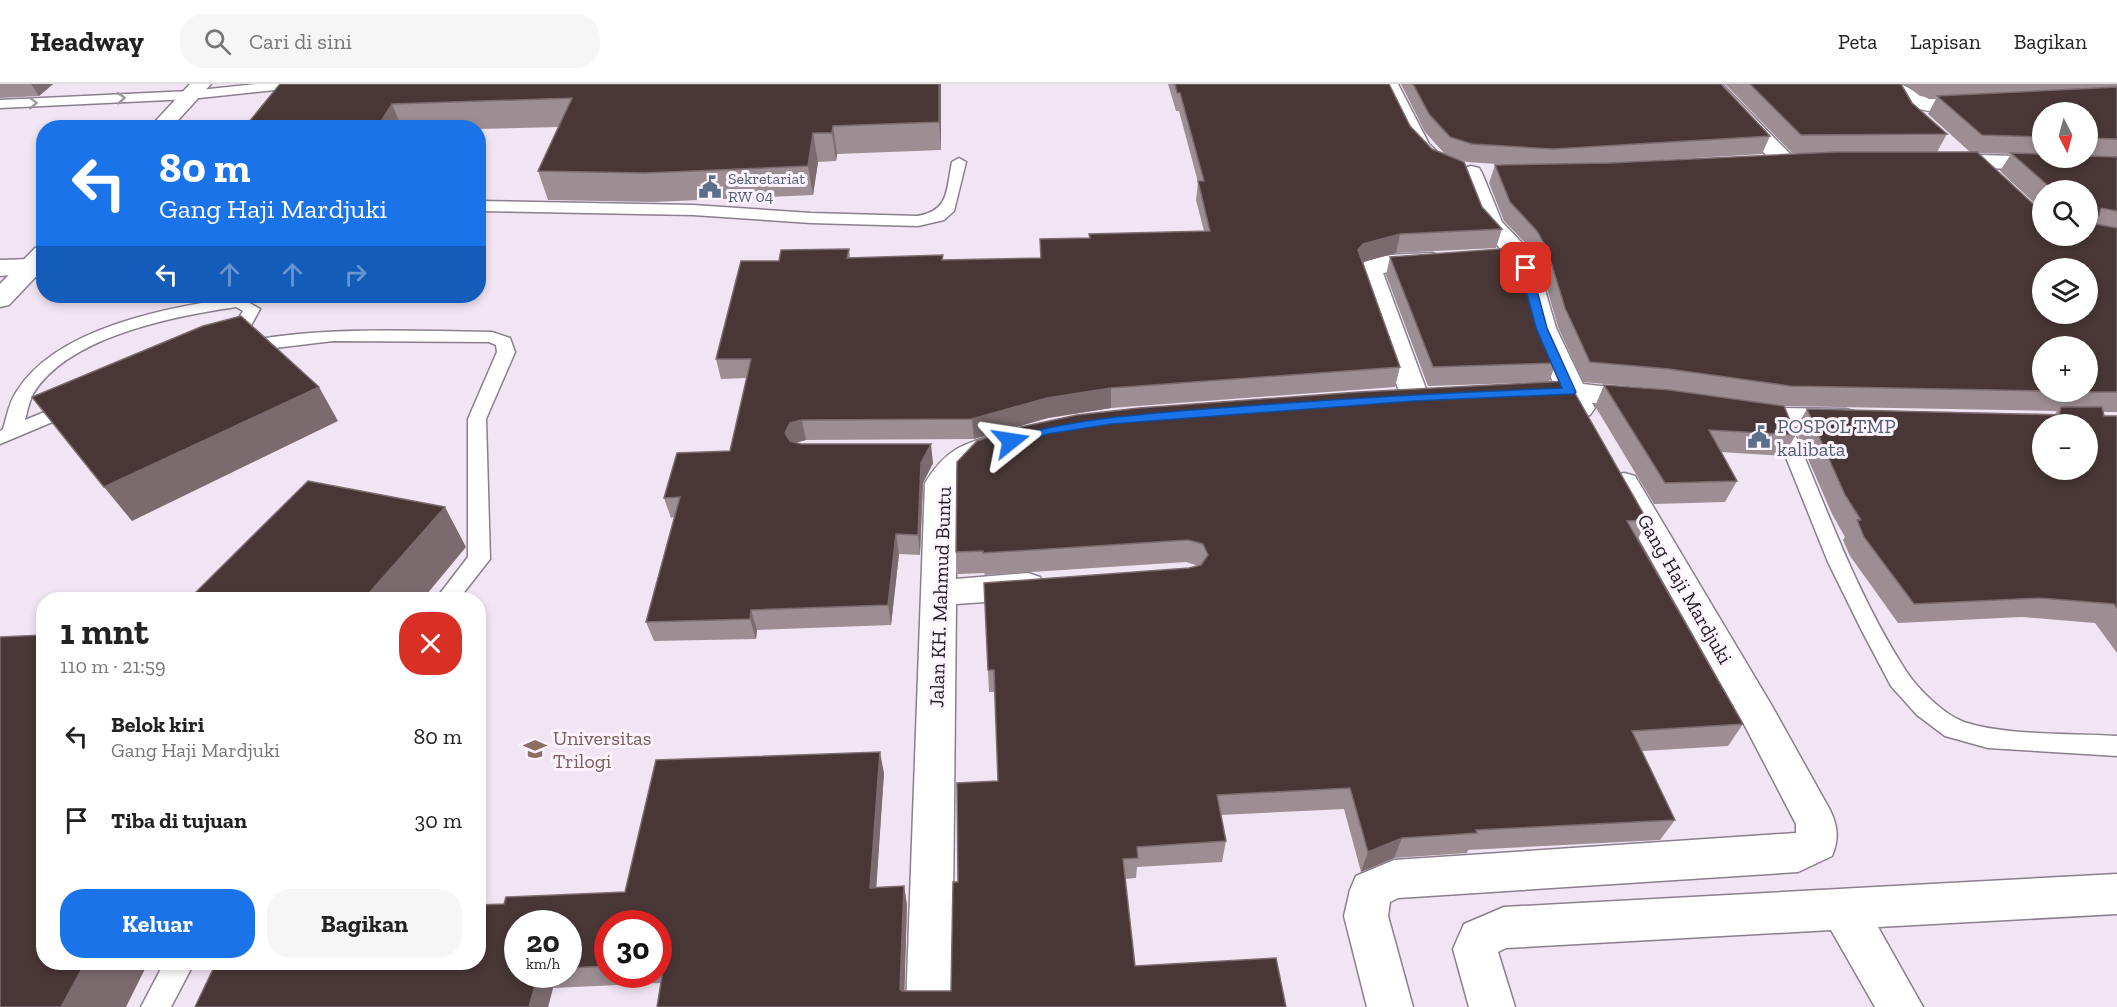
<!DOCTYPE html>
<html lang="id">
<head>
<meta charset="utf-8">
<style>
	:root { --surface:#fff; --page:#f6f6f6; --text:#222; --muted:#767676; --line:#e0e0e0; --accent:#1a73e8 }
	body { margin:0; font-family:"Zilla Slab",serif; background:var(--page); color:var(--text); height:100vh; display:flex; flex-direction:column; font-size:22px; white-space:nowrap }
	* { box-sizing:border-box; margin:0 }
	p { font-size:20px; color:var(--muted) }
	.icon { flex:none; width:33px; height:33px; fill:none; stroke:currentColor; stroke-width:2; stroke-linecap:round; stroke-linejoin:round }
	.map { position:relative; flex:1; overflow:hidden }
	.side { position:absolute; left:36px; top:508px; width:450px; height:378px; display:flex; flex-direction:column; background:var(--surface); border-radius:24px; box-shadow:0 3px 9px #0003 }
	.side>* { flex:none }
	.banner { position:absolute; left:36px; top:36px; width:450px; height:183px; border-radius:24px; box-shadow:0 3px 9px #0003; background:#1a73e8; color:#fff; overflow:hidden }
	.needle { width:39px; rotate:174deg }
	.fabs { position:absolute; left:2032px; top:18px; display:grid; gap:12px }
	.fabs a { display:grid; place-items:center; width:66px; height:66px; border-radius:50%; background:var(--surface); box-shadow:0 3px 9px #0003; font-size:30px }
	.speed { position:absolute; left:504px; top:826px; display:flex; gap:12px; font-size:30px; font-weight:700; text-align:center }
	.speed>* { display:grid; place-content:center; width:78px; height:78px; border-radius:50%; background:var(--surface); box-shadow:0 3px 9px #0003; line-height:1 }
	.speed small { font-size:15px; font-weight:400 }
	.speed .limit { border:9px solid #d22; background:#fff; color:#111 }
	.pin { position:absolute; display:grid; place-items:center; width:51px; height:51px; color:#fff; margin:-26px; border-radius:12px; box-shadow:0 3px 9px #0006 }
	.me { position:absolute; width:66px; margin:-33px; rotate:75deg; stroke-linejoin:round; filter:drop-shadow(0 0 4px #0008) }
	.turn { display:flex; align-items:center; gap:21px; height:126px; padding:0 24px; font-size:27px }
	.turn .icon { width:78px; height:78px; stroke-width:2.5 }
	.turn b { display:block; font-size:42px; line-height:51px }
	.lanes { display:flex; align-items:center; height:57px; padding:0 24px; background:#0003; justify-content:center; gap:30px; direction:ltr }
	.lanes .off { opacity:.35 }
	.round { display:grid; place-items:center; flex:none; width:63px; height:63px; border-radius:24px; background:var(--page) }
	.headline { display:flex; align-items:center; justify-content:space-between; height:102px; padding:0 24px }
	h1 { font-size:36px; font-weight:700; line-height:45px }
	.primary-button { display:flex; gap:12px; margin-top:auto; padding:12px 24px }
	.primary-button a { flex:1; height:69px; border-radius:24px; background:var(--accent); color:#fff; font-size:24px; font-weight:700; line-height:69px; text-align:center }
	.primary-button a+a { background:var(--page); color:var(--text) }
	ul { padding:0; list-style:none }
	li { display:flex; align-items:center; gap:18px; height:84px; padding:0 24px }
	li div { flex:1 }
	li b { display:block; font-size:22px }
	li em { font-style:normal }
	header { display:flex; align-items:center; gap:36px; box-sizing:border-box; height:84px; padding:0 30px; background:var(--surface); border-bottom:2px solid var(--line) }
	header strong { font-size:28px }
	nav { display:flex; gap:33px; margin-inline-start:auto; font-size:21px }
	.search { width:420px; height:54px; background:var(--page); display:flex; align-items:center; gap:15px; box-sizing:border-box; padding:0 21px; border-radius:24px; color:var(--muted); font-size:22px }
	.map>svg:first-child { display:block }
	.lines { fill:none; stroke-linecap:round; stroke-linejoin:round }
	.service-casing { stroke:#8a7f8c; stroke-width:3 }
	.minor-casing { stroke:#8a7f8c; stroke-width:3 }
	.tertiary-casing { stroke:#8a7f8c; stroke-width:3 }
	.service { fill:#fff; fill-rule:evenodd }
	.minor { fill:#fff; fill-rule:evenodd }
	.tertiary { fill:#fff; fill-rule:evenodd }
	.wall { fill:#9d8e94; fill-rule:evenodd }
	.shaded-wall { fill:#7b6b6f }
	.building { fill:#483736; stroke:#7b6b6f; stroke-width:1.5; fill-rule:evenodd }
	.oneway { stroke:#9b999b }
	.route { fill:#1a73e8; stroke:#114b97; stroke-width:1.5 }
	.labels { text-anchor:middle; stroke-width:6; stroke-linejoin:round; paint-order:stroke }
	.far-service-label { font-size:16px; fill:#4e5e75; stroke:#fdf3ff; text-anchor:start }
	.service-label { font-size:20px; fill:#4e5e75; stroke:#fdf3ff; text-anchor:start }
	.street-label { font-size:20px; fill:#211c21; stroke:#fdf3ff }
	.education-label { font-size:20px; fill:#785e54; stroke:#fdf3ff; text-anchor:start }
</style>
</head>
<body>
<header>
<strong>Headway</strong>
<div class="search"><svg class="icon" aria-label="search" viewBox="0 0 24 24"><circle cx="10" cy="10" r="6"/><path d="M15 15l6 6"/></svg>Cari di sini</div>
<nav><a>Peta</a><a>Lapisan</a><a>Bagikan</a></nav>
</header>
<div class="map">
<svg width="2117" height="923" viewBox="0 0 2117 923">
	<rect width="100%" height="100%" fill="#f2e5f3"/>
	<g class="lines">
		<g class="service-casing">
			<path id="service" d="M257,0H301L294,4L190,15L0,24V16L190,7Z
				M959,74L966,78L954,127L944,136L918,142L811,139L693,131L478,127V117L693,121L811,129L918,132C950,126 946,106 952,78Z
				M239,213L260,225L242,258C325,242 408,247 492,248L510,254L515,268L486,335L490,475L458,516H435L468,473V335L497,268L496,261L489,258L333,257L241,268L225,265L222,261L243,227L236,223C175,232 68,252 33,310C29,318 27,328 25,336L74,316L81,318L83,322L81,326L0,360V347L3,345C7,332 9,318 17,307C57,243 170,223 239,213Z
				M1780,330L1787,332L1789,336C1825,420 1856,510 1906,587C1918,605 1943,630 1964,638C2006,652 2071,649 2117,652V672L1988,664L1945,652L1917,631L1891,602L1862,547L1828,478L1771,336L1773,332Z
				M164,879H194L171,923H141Z"/>
		</g>
		<g class="minor-casing">
			<path id="minor" d="M1378,0H1398L1429,60L1448,78L1445,83C1411,91 1390,24 1378,0Z
				M1701,0H1722L1793,73L1796,78L1793,83H1777Z
				M1878,0H1901L1929,15H1976L1983,17L1987,21L1983,25L1976,27C1943,29 1899,31 1878,0Z
				M1943,70L2117,75V89L1935,82L1932,77L1935,72Z
				M1471,82L1479,84L1482,89L1502,138L1524,161L1539,185L1556,244L1583,300L1653,308L1657,314L1653,320L1643,323L1592,319L1595,324L1590,331L1580,333L1570,331L1562,317L1530,319L1520,316L1516,310L1520,304L1554,300L1528,244L1513,185L1505,170L1479,141L1460,89L1463,84Z
				M1432,169L1441,172L1445,177L1441,182L1383,189L1429,313L1425,319L1415,322L1405,319L1401,313L1356,186C1369,167 1411,171 1432,169Z
				M31,175L40,178L44,183L40,188L0,192V176Z
				M1745,319L1779,324L1846,325L1856,328L1861,335L1856,342L1846,345L1779,342L1735,335L1730,328L1735,321Z
				M999,350L1010,353L1014,360C1004,377 973,373 957,399L956,495L1028,489L1040,493L1045,502L1040,511L1028,515L956,520L952,923H906L925,399C946,365 962,360 999,350Z
				M1624,389L1635,392L1772,622L1830,726C1838,743 1839,755 1832,772L1798,788L1398,814L1390,818L1388,832L1413,923H1367L1344,832L1350,806L1356,792L1394,776L1796,749V740L1746,644L1608,400L1613,392Z
				M2117,790V830L1878,843L1923,923H1875L1831,846L1506,864L1498,868L1515,923H1469L1453,865L1464,840L1504,823Z"/>
		</g>
		<g class="tertiary-casing">
			<path id="tertiary" d="M190,0H211L171,44H149Z
				M44,162V184L9,221L0,223V200L35,164Z"/>
		</g>
		<use href="#service" class="service"/>
		<use href="#minor" class="minor"/>
		<use href="#tertiary" class="tertiary"/>
	</g>
	<path class="wall" d="M0,0H53L39,12L0,14Z
		M280,0H941V66L837,70L836,77L818,78L813,111L653,118L548,116L538,87L559,43L478,45V44H244Z
		M1168,0H1389L1410,42L1432,65L1444,69L1425,48L1401,0H1721L1770,52L1762,70L1612,79L1829,69H1792L1725,0H1901L1912,19L1947,50L1937,68H1970L1928,30L1937,13L1931,14L1920,12L1904,0H2117V328H2103L2104,332H2117V569L2095,539L2022,533L1898,539L1850,472L1843,456L1845,453L1832,430L1795,345L1807,325L2055,330L2057,327L1781,322L1796,351L1783,372L1721,368L1737,397L1725,418L1654,420L1595,322L1604,301L1711,312L1660,305L1583,298L1558,243L1541,184L1531,165L1504,137L1489,99L1495,81H1511L1467,78L1461,76L1482,123L1502,145L1496,164L1396,169L1363,178L1400,283L1395,303L1111,324L1048,334L974,355L806,356L795,359L801,360L933,379L923,399L920,471L899,470L891,541L757,546L756,555L654,557L646,538L674,433L671,434L664,414L730,367L747,294L721,295L716,275L779,177L849,165L850,173L943,176L1040,174V155L1089,154V150L1204,147L1196,116L1198,98L1179,27H1176ZM2043,28H2088V74H2043ZM1978,69L2011,70L2000,87L2043,127V106H2088L2043,152ZM2043,262L2088,308H2043Z
		M1390,173L1532,226L1556,279L1549,298L1428,302L1386,191Z
		M957,378L1647,436L1638,455L1743,640L1728,662L1642,667L1675,736L1660,756L1468,766L1467,769L1394,774L1361,788L1344,725L1221,731L1226,757L1222,778L1137,783L1136,794L1125,795L1135,882L1286,923L661,899L553,904L548,923H195L504,820L625,808L884,689L876,803L904,802L907,821L904,907H951L958,798L998,697L995,608H989L988,586L1189,484L1199,482L1186,478L985,491L984,489L958,490L956,468ZM568,840V891H518ZM608,840H658V891H608Z"/>
	<path class="shaded-wall" d="M31,0H53L39,12Z
		M939,0H941V66L939,38Z
		M392,20L402,44H377Z
		M833,42L837,70L836,77L832,49Z
		M813,49L818,78L813,111L808,82Z
		M1400,150L1396,169L1359,179L1358,166L1363,160Z
		M319,303L338,337L132,437L104,403Z
		M1111,304V324L1048,334L974,355L972,335L1047,314Z
		M802,336L806,356L794,359L789,369L785,349L790,339Z
		M931,360L933,379L923,399L920,471L918,451L921,379Z
		M445,423L466,463L422,516H363Z
		M896,450L899,470L891,541L888,521Z
		M751,526L757,546L756,555L750,535Z
		M880,668L884,689L875,823L870,804Z
		M1402,754L1394,774L1361,788L1368,768Z
		M904,802L907,821L904,923L900,905Z
		M85,879H148L126,923H61Z
		M538,891H544L553,904L548,923H529Z"/>
	<path class="building" d="M280,0H939V38L833,42L832,49H813L808,82L645,89L538,87L572,14L392,20L377,44H244Z
		M1175,0H1389L1410,42L1432,65L1464,78L1482,123L1502,145L1400,150L1363,160L1358,166L1400,283L1111,304L1047,314L972,335L802,336L790,339L785,349L790,357L801,360H931L921,379L918,451L896,450L888,521L751,526L750,535L646,538L680,413L664,414L677,369L730,367L751,275H716L741,177H779L781,166L849,165L847,174L943,171L942,176L1041,174L1040,155L1090,154L1089,150L1210,147L1198,97H1204L1180,9H1177Z
		M1413,0H1721L1770,52L1553,65L1472,60L1450,53L1429,30Z
		M1750,0H1901L1912,19L1947,50L1801,51Z
		M2117,3V55L2088,54V28H2043V53L1982,51L1937,12Z
		M1836,68H1977L2043,129V152H2088V132L2090,139L2117,144V308H2070H2088V262H2043V307L1790,302L1669,285L1590,278L1565,224L1547,165L1537,147L1510,118L1495,81L1609,79ZM2043,184H2088V230H2043Z
		M2011,69L2043,70V74H2088V72L2117,73V127L2101,124L2099,131L2088,132V106H2053Z
		M1514,164L1532,226L1556,279L1433,283L1390,173Z
		M241,232L319,303L104,403L32,313L203,242Z
		M1568,297L1647,436L1627,437L1743,640L1632,647L1675,736L1476,746L1477,749L1402,754L1368,768L1350,704L1217,711L1226,757L1137,763L1138,774L1123,775L1135,882L1276,874L1286,923H657L664,880H658V840H608V882L568,884V840H518V891H538L529,923H195L216,879H478V821L504,820L506,813L625,808L656,676L880,668L870,804L904,802L900,905L902,907H951L953,798H958L957,699L998,697L994,586H988L984,499L1189,484L1201,481L1208,471L1203,460L1188,456L983,469V467L956,468L957,378L977,357L1016,344L1077,331L1139,324L1359,308Z
		M1604,301L1670,306L1784,322L1796,351L1709,346L1737,397L1665,399Z
		M2061,323H2102L2104,332H2117V524L2114,520L2040,514L1914,520L1864,453L1857,436H1861L1845,411L1807,325L2059,331ZM2043,340H2088V386H2043Z
		M308,397L445,423L363,516H188Z
		M44,551V879H85L61,923H0V553Z"/>
	<defs><path id="oneway-chevron" d="M-2-3.5L2.5 0L-2 3.5" fill="none" stroke-width="1.6" stroke-linecap="round" stroke-linejoin="round" transform="scale(1.5)"/></defs>
	<g class="oneway">
		<use href="#oneway-chevron" transform="translate(121 14) rotate(-3)"/>
		<use href="#oneway-chevron" transform="translate(33 19) rotate(-2)"/>
	</g>
	<path class="route" d="M1526,181L1531,184L1547,244L1576,308L1574,310L1415,317L1111,340L1048,350L1011,361L1005,357L1007,354C1085,332 1164,328 1245,322C1351,314 1456,308 1562,304L1536,244L1520,184Z"/>
	<defs>
		<g id="civic-bare" transform="scale(1.8)"><path d="M-.6-6.5H3V-4.5H.6V-3L4-1V1h2V6H-6V1h2V-1L-.6-3ZM-1.2 2.5V6h2.4V2.5Z" fill="#5c6f8a" stroke="#fdf3ff" stroke-width="2.5" paint-order="stroke"/></g>
		<g id="university-bare" transform="scale(1.8)"><path d="M0-5L7-2L0 1L-7-2ZM-4 1L0 2.5L4 1V4Q0 6-4 4Z" fill="#8d6e63" stroke="#fdf3ff" stroke-width="2.5" paint-order="stroke"/></g>
	</defs>
	<g fill-rule="evenodd">
		<use href="#civic-bare" x="710" y="103"/>
		<use href="#civic-bare" x="1759" y="353"/>
		<use href="#university-bare" x="535" y="665"/>
	</g>
	<g class="labels">
		<g class="far-service-label">
			<text x="728" y="100">Sekretariat<tspan x="728" dy="18">RW 04</tspan></text>
		</g>
		<g class="service-label">
			<text x="1777" y="349">POSPOL TMP<tspan x="1777" dy="23">kalibata</tspan></text>
		</g>
		<g class="street-label">
			<text transform="translate(1685 505) rotate(60)" y="7">Gang Haji Mardjuki</text>
			<text transform="translate(940 513) rotate(-88)" y="7">Jalan KH. Mahmud Buntu</text>
		</g>
		<g class="education-label">
			<text x="553" y="661">Universitas<tspan x="553" dy="23">Trilogi</tspan></text>
		</g>
	</g>
</svg>
<div class="fabs">
<a><svg class="needle" viewBox="-14 -14 28 28"><path d="M0-13l5 13h-10z" fill="#e53935"/><path d="M0 13l5-13h-10z" fill="#767676"/></svg></a>
<a><svg class="icon" aria-label="search" viewBox="0 0 24 24"><circle cx="10" cy="10" r="6"/><path d="M15 15l6 6"/></svg></a>
<a><svg class="icon" aria-label="layers" viewBox="0 0 24 24"><path d="M12 4l9 5-9 5-9-5zM3 14l9 5 9-5"/></svg></a>
<a>+</a>
<a>−</a>
</div>
<div class="speed"><div>20<small>km/h</small></div><div class="limit">30</div></div>
<div class="pin" style="left:1526px;top:184px;background:#d93025"><svg class="icon" aria-label="arrive" viewBox="0 0 24 24"><path d="M6 21V4h12l-3 4 3 4H6"/></svg></div>
<svg class="me" style="left:1011px;top:357px" viewBox="-20 -20 40 40"><path d="M0-17L14 15 0 8-14 15z" fill="#1a73e8" stroke="#fff" stroke-width="4"/></svg>
<div class="banner">
<div class="turn"><svg class="icon" aria-label="left" viewBox="0 0 24 24"><path d="M17 20v-9H6M10 6l-5 5 5 5"/></svg><div><b>80 m</b>Gang Haji Mardjuki</div></div>
<div class="lanes"><svg class="icon" aria-label="left" viewBox="0 0 24 24"><path d="M17 20v-9H6M10 6l-5 5 5 5"/></svg><svg class="icon off" aria-label="ahead" viewBox="0 0 24 24"><path d="M12 20V5M6 11l6-6 6 6"/></svg><svg class="icon off" aria-label="ahead" viewBox="0 0 24 24"><path d="M12 20V5M6 11l6-6 6 6"/></svg><svg class="icon off" aria-label="right" viewBox="0 0 24 24"><path d="M7 20v-9h11M14 6l5 5-5 5"/></svg></div>
</div>
<section class="side">
<div class="headline"><div><h1>1 mnt</h1><p>110 m · 21:59</p></div><a class="round" style="background:#d93025;color:#fff"><svg class="icon" aria-label="close" viewBox="0 0 24 24"><path d="M6 6l12 12M18 6L6 18"/></svg></a></div>
<ul>
<li><svg class="icon" aria-label="left" viewBox="0 0 24 24"><path d="M17 20v-9H6M10 6l-5 5 5 5"/></svg><div><b>Belok kiri</b><p>Gang Haji Mardjuki</p></div><em>80 m</em></li>
<li><svg class="icon" aria-label="arrive" viewBox="0 0 24 24"><path d="M6 21V4h12l-3 4 3 4H6"/></svg><div><b>Tiba di tujuan</b></div><em>30 m</em></li>
</ul>
<div class="primary-button"><a>Keluar</a><a>Bagikan</a></div>
</section>
</div>
</body>
</html>
